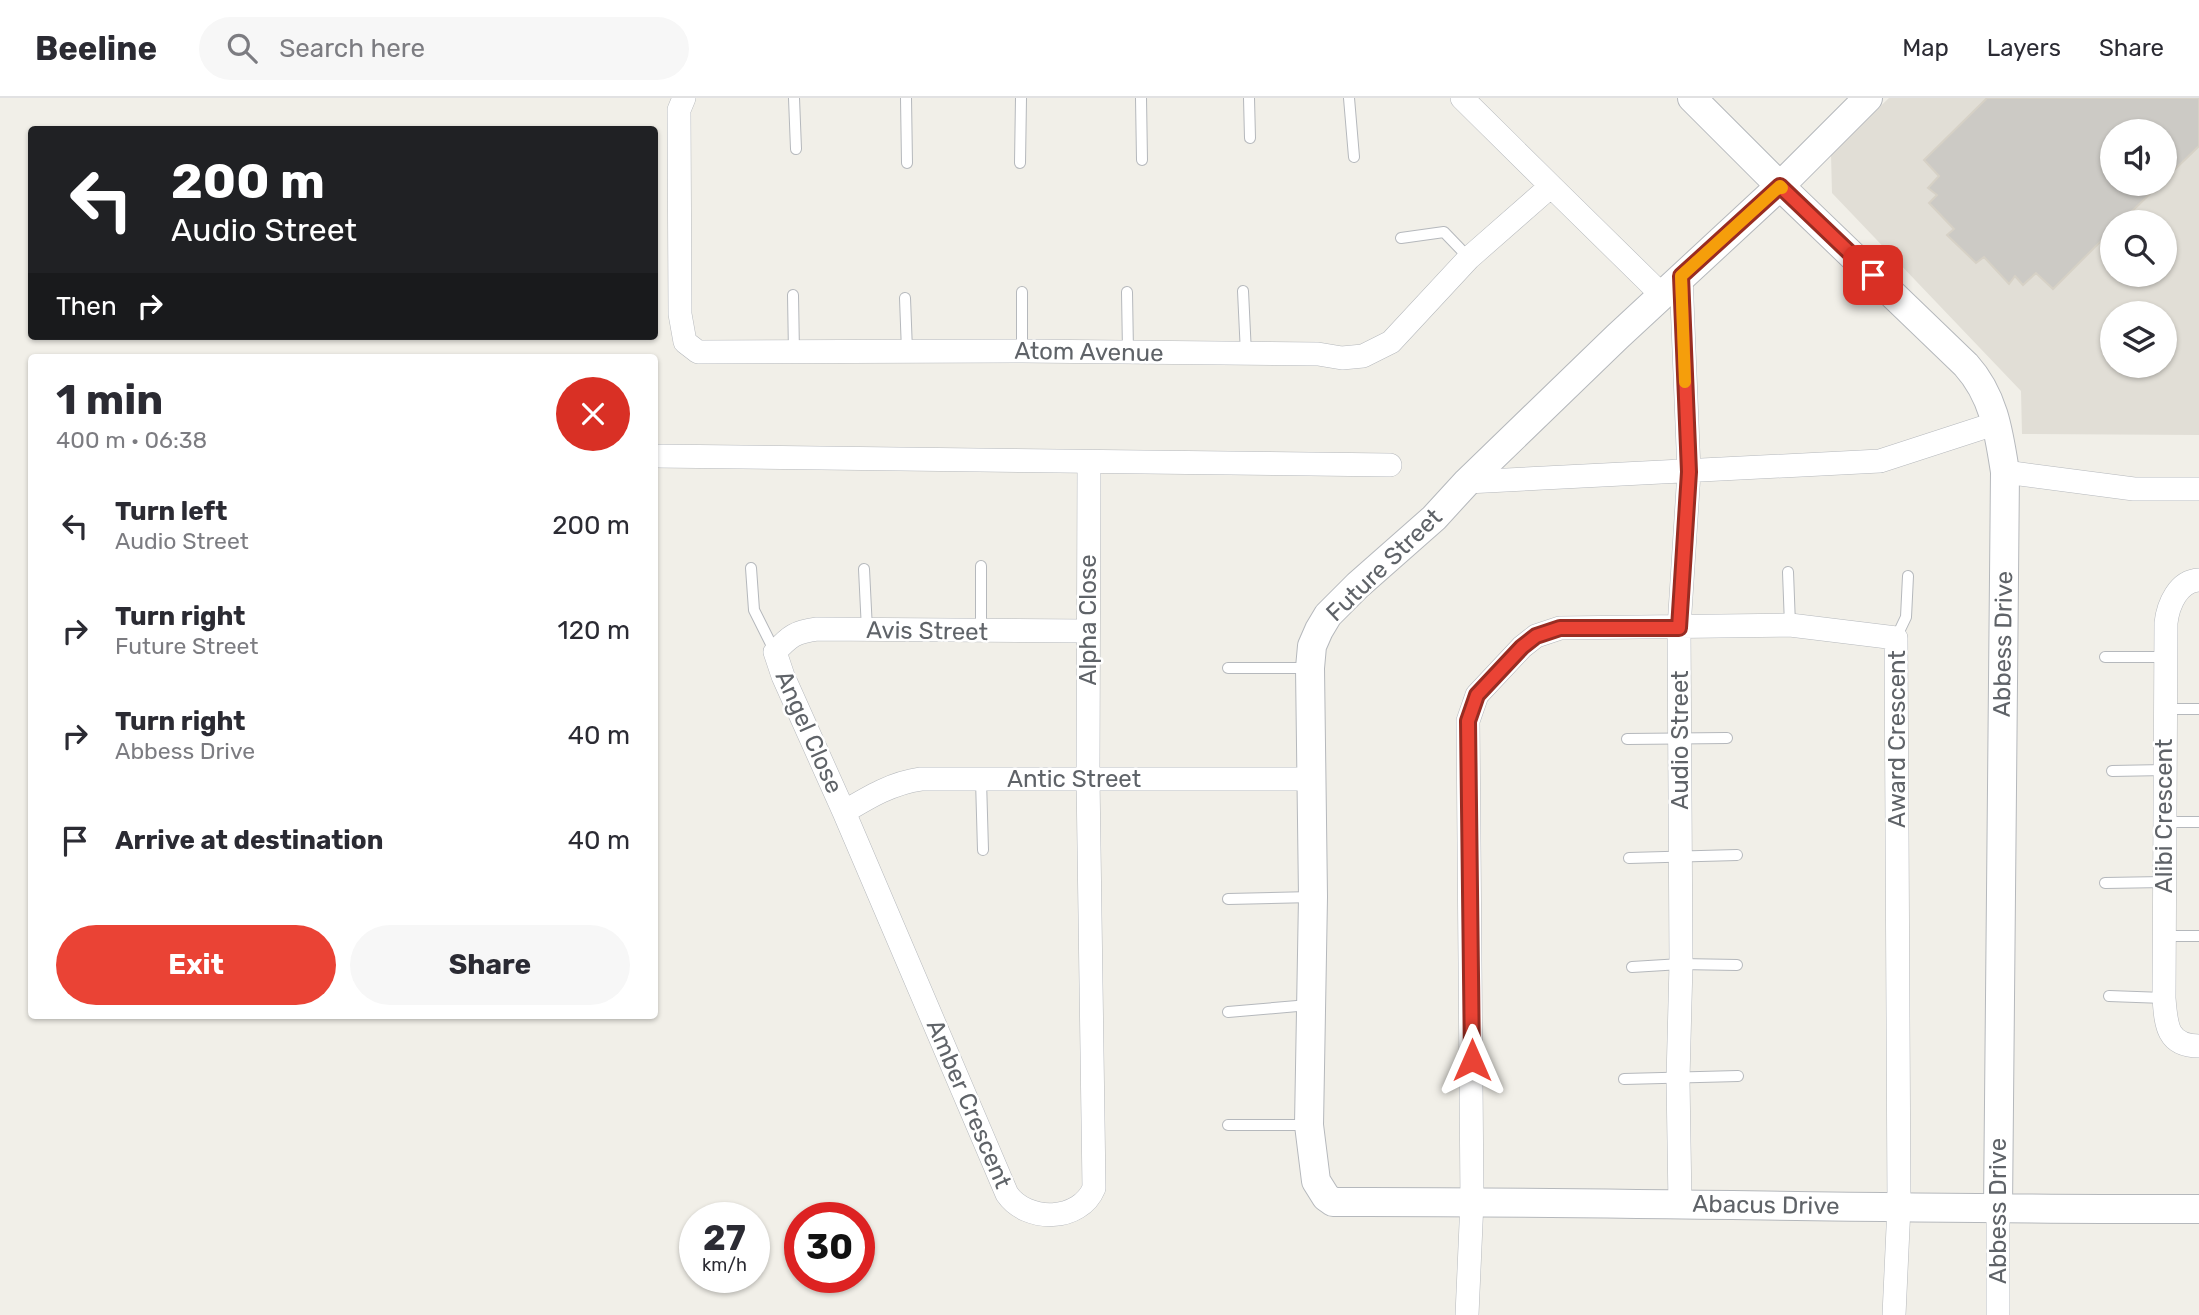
<!DOCTYPE html>
<html lang="en">
<head>
<meta charset="utf-8">
<style>
	:root { --surface:#fff; --page:#f7f7f7; --text:#2b2b33; --muted:#7c7c81; --line:#e1e1e2; --accent:#ea4335 }
	body { margin:0; font-family:Rubik,sans-serif; background:var(--page); color:var(--text); height:100vh; display:flex; flex-direction:column; font-size:26px; white-space:nowrap }
	* { box-sizing:border-box; margin:0 }
	p { font-size:23px; color:var(--muted) }
	.icon { flex:none; width:38px; height:38px; fill:none; stroke:currentColor; stroke-width:2; stroke-linecap:round; stroke-linejoin:round }
	.map { position:relative; flex:1; overflow:hidden }
	.details { position:absolute; left:28px; top:256px; width:630px; height:665px; display:flex; flex-direction:column; background:var(--surface); border-radius:7px; box-shadow:0 2px 5px #0004 }
	.details>* { flex:none }
	.guide { position:absolute; left:28px; top:28px; width:630px; height:214px; border-radius:7px; box-shadow:0 2px 5px #0004; background:#202124; color:#fff; overflow:hidden }
	.controls { position:absolute; left:2100px; top:21px; display:grid; gap:14px }
	.controls a { display:grid; place-items:center; width:77px; height:77px; border-radius:50%; background:var(--surface); box-shadow:0 2px 5px #0004; font-size:35px }
	.speed { position:absolute; left:679px; top:1104px; display:flex; gap:14px; font-size:35px; font-weight:700; text-align:center }
	.speed>* { display:grid; place-content:center; width:91px; height:91px; border-radius:50%; background:var(--surface); box-shadow:0 2px 5px #0004; line-height:1 }
	.speed small { font-size:18px; font-weight:400 }
	.speed .limit { border:10px solid #d22; background:#fff; color:#111 }
	.pin { position:absolute; display:grid; place-items:center; width:60px; height:60px; color:#fff; margin:-30px; border-radius:14px; box-shadow:0 4px 10px #0006 }
	.me { position:absolute; width:77px; margin:-38px; rotate:0deg; stroke-linejoin:round; filter:drop-shadow(0 0 5px #0008) }
	.turn { display:flex; align-items:center; gap:24px; height:147px; padding:0 28px; font-size:32px }
	.turn .icon { width:91px; height:91px; stroke-width:2.5 }
	.turn b { display:block; font-size:49px; line-height:60px }
	.then { display:flex; align-items:center; height:66px; padding:0 28px; background:#0003; gap:14px; font-size:26px }
	.round { display:grid; place-items:center; flex:none; width:74px; height:74px; border-radius:37px; background:var(--page) }
	.overview { display:flex; align-items:center; justify-content:space-between; height:119px; padding:0 28px }
	h1 { font-size:42px; font-weight:700; line-height:52px }
	.cta { display:flex; gap:14px; margin-top:auto; padding:14px 28px }
	.cta a { flex:1; height:80px; border-radius:42px; background:var(--accent); color:#fff; font-size:28px; font-weight:700; line-height:80px; text-align:center }
	.cta a+a { background:var(--page); color:var(--text) }
	ul { padding:0; list-style:none }
	li { display:flex; align-items:center; gap:21px; height:105px; padding:0 28px }
	li div { flex:1 }
	li b { display:block; font-size:26px }
	li em { font-style:normal }
	header { display:flex; align-items:center; gap:42px; box-sizing:border-box; height:98px; padding:0 35px; background:var(--surface); border-bottom:2px solid var(--line) }
	header strong { font-size:33px }
	nav { display:flex; gap:38px; margin-inline-start:auto; font-size:24px }
	.search { width:490px; height:63px; background:var(--page); display:flex; align-items:center; gap:18px; box-sizing:border-box; padding:0 24px; border-radius:38px; color:var(--muted); font-size:26px }
	.map>svg:first-child { display:block }
	.education { fill:#e1ded6; fill-rule:evenodd }
	.building { fill:#cccac5; stroke:#d6d1c6; stroke-width:2 }
	.lines { fill:none; stroke-linecap:round; stroke-linejoin:round }
	.service-casing { stroke:#b5b8bc; stroke-width:12 }
	.minor-casing { stroke:#b5b8bc; stroke-width:24 }
	.tertiary-casing { stroke:#b5b8bc; stroke-width:30 }
	.service { stroke:#fff; stroke-width:10 }
	.minor { stroke:#fff; stroke-width:23 }
	.tertiary { stroke:#fff; stroke-width:28 }
	.route-casing { stroke:#982c22; stroke-width:18 }
	.route { stroke:#ea4335; stroke-width:12 }
	.slow { stroke:#f59e0b; stroke-width:12 }
	.labels { text-anchor:middle; stroke-width:5; stroke-linejoin:round; paint-order:stroke }
	.street-label { font-size:24px; fill:#5f6368; stroke:#fff }
</style>
</head>
<body>
<header>
<strong>Beeline</strong>
<div class="search"><svg class="icon" aria-label="search" viewBox="0 0 24 24"><circle cx="10" cy="10" r="6"/><path d="M15 15l6 6"/></svg>Search here</div>
<nav><a>Map</a><a>Layers</a><a>Share</a></nav>
</header>
<div class="map">
<svg width="2199" height="1217" viewBox="0 0 2199 1217">
	<rect width="100%" height="100%" fill="#f1efe8"/>
	<path class="education" d="M1889,0H2199V337L2022,336L2021,293L1832,95L1831,56ZM2112,33H2165V86H2112ZM2112,124H2165V177H2112ZM2112,215H2165V268H2112Z"/>
	<path class="building" d="M1987,0H2199V48L2165,81V33H2112V86H2160L2121,124H2112V132L2053,191L2036,175L2023,187L2015,178L2009,186L1984,159L1976,165L1947,137L1954,131L1929,105L1937,97L1928,90L1939,78L1924,62Z"/>
	<g class="lines">
		<g class="service-casing">
			<path id="service" d="M794,0L796,51
				M906,0L907,65
				M1141,0L1142,62
				M1249,0L1250,40
				M1349,0L1354,59
				M1020,65L1021,0
				M1401,140L1444,134L1469,160
				M1243,193L1246,256
				M1022,194V253
				M1127,194L1128,254
				M793,197L794,255
				M905,200L907,253
				M981,468V534
				M751,470L754,512L775,554
				M864,471L867,532
				M1788,474L1790,527
				M1896,540L1906,519L1908,478
				M2105,559H2164
				M1228,570H1309
				M2165,611H2199
				M1627,641L1727,640
				M2112,673L2165,672
				M981,682L983,752
				M2165,724H2199
				M1629,760L1737,757
				M2105,785L2164,784
				M1228,801L1313,799
				M2164,838H2199
				M1632,869L1681,866L1737,867
				M2109,898L2164,900
				M1228,914L1309,907
				M1624,981L1738,978
				M1228,1027H1309"/>
		</g>
		<g class="minor-casing">
			<path id="minor" d="M684,0L679,12L680,216L685,244L698,254L1022,253L1318,256L1342,260L1363,258L1391,244L1469,160L1551,88L1462,0
				M1551,88L1662,197
				M654,358L1390,367
				M2005,374L2134,391H2199
				M1467,384L1880,363L1997,325
				M2199,482C2178,483 2168,507 2166,525L2164,900C2166,927 2167,948 2199,948
				M1087,533L817,531C795,534 790,538 775,554L783,578L844,714L1007,1096C1027,1125 1080,1124 1094,1090L1088,680L1089,364
				M844,714C869,699 892,685 921,681H1312
				M1680,1106L1678,981L1681,866L1679,530L1689,374L1681,178
				M1998,1111V1217
				M1467,1217L1472,1103L1468,623L1477,597L1522,549L1536,538L1560,530L1790,527L1896,540L1899,1108L1894,1217"/>
		</g>
		<g class="tertiary-casing">
			<path id="tertiary" d="M1692,0L1780,88L1966,267C1994,298 1999,335 2005,374L1998,1111
				M1868,0L1780,88L1617,239L1467,384L1434,420L1358,487L1328,517L1319,532L1312,548L1310,570L1313,799L1309,1027L1316,1083L1326,1099L1333,1104C1622,1103 1910,1112 2199,1111"/>
		</g>
		<use href="#service" class="service"/>
		<use href="#minor" class="minor"/>
		<use href="#tertiary" class="tertiary"/>
	</g>
	<g class="lines">
		<g class="route-casing">
			<path id="route" d="M1472,962L1468,623L1477,597L1522,549L1536,538L1560,530H1679L1689,374L1681,178L1780,88L1873,177"/>
		</g>
		<use href="#route" class="route"/>
		<path class="slow" d="M1685,284L1681,178L1780,88L1782,90"/>
	</g>
	<g class="labels">
		<g class="street-label">
			<text transform="translate(1089 254) rotate(1)" y="8">Atom Avenue</text>
			<text transform="translate(1384 467) rotate(-44)" y="8">Future Street</text>
			<text transform="translate(1088 522) rotate(-90)" y="8">Alpha Close</text>
			<text transform="translate(927 533) rotate(1)" y="8">Avis Street</text>
			<text transform="translate(2003 546) rotate(-89)" y="8">Abbess Drive</text>
			<text transform="translate(809 634) rotate(66)" y="8">Angel Close</text>
			<text transform="translate(1897 641) rotate(-90)" y="8">Award Crescent</text>
			<text transform="translate(1680 642) rotate(-90)" y="8">Audio Street</text>
			<text x="1074" y="689">Antic Street</text>
			<text transform="translate(2164 718) rotate(-90)" y="8">Alibi Crescent</text>
			<text transform="translate(969 1006) rotate(67)" y="8">Amber Crescent</text>
			<text transform="translate(1766 1107) rotate(1)" y="8">Abacus Drive</text>
			<text transform="translate(1998 1113) rotate(-90)" y="8">Abbess Drive</text>
		</g>
	</g>
</svg>
<div class="controls">
<a><svg class="icon" aria-label="sound" viewBox="0 0 24 24"><path d="M4 9h4l5-4v14l-5-4H4zM17 9q2 3 0 6"/></svg></a>
<a><svg class="icon" aria-label="search" viewBox="0 0 24 24"><circle cx="10" cy="10" r="6"/><path d="M15 15l6 6"/></svg></a>
<a><svg class="icon" aria-label="layers" viewBox="0 0 24 24"><path d="M12 4l9 5-9 5-9-5zM3 14l9 5 9-5"/></svg></a>
</div>
<div class="speed"><div>27<small>km/h</small></div><div class="limit">30</div></div>
<div class="pin" style="left:1873px;top:177px;background:#d93025"><svg class="icon" aria-label="arrive" viewBox="0 0 24 24"><path d="M6 21V4h12l-3 4 3 4H6"/></svg></div>
<svg class="me" style="left:1472px;top:962px" viewBox="-20 -20 40 40"><path d="M0-17L14 15 0 8-14 15z" fill="#ea4335" stroke="#fff" stroke-width="4"/></svg>
<div class="guide">
<div class="turn"><svg class="icon" aria-label="left" viewBox="0 0 24 24"><path d="M17 20v-9H6M10 6l-5 5 5 5"/></svg><div><b>200 m</b>Audio Street</div></div>
<div class="then">Then<svg class="icon" aria-label="right" viewBox="0 0 24 24"><path d="M7 20v-9h11M14 6l5 5-5 5"/></svg></div>
</div>
<section class="details">
<div class="overview"><div><h1>1 min</h1><p>400 m · 06:38</p></div><a class="round" style="background:#d93025;color:#fff"><svg class="icon" aria-label="close" viewBox="0 0 24 24"><path d="M6 6l12 12M18 6L6 18"/></svg></a></div>
<ul>
<li><svg class="icon" aria-label="left" viewBox="0 0 24 24"><path d="M17 20v-9H6M10 6l-5 5 5 5"/></svg><div><b>Turn left</b><p>Audio Street</p></div><em>200 m</em></li>
<li><svg class="icon" aria-label="right" viewBox="0 0 24 24"><path d="M7 20v-9h11M14 6l5 5-5 5"/></svg><div><b>Turn right</b><p>Future Street</p></div><em>120 m</em></li>
<li><svg class="icon" aria-label="right" viewBox="0 0 24 24"><path d="M7 20v-9h11M14 6l5 5-5 5"/></svg><div><b>Turn right</b><p>Abbess Drive</p></div><em>40 m</em></li>
<li><svg class="icon" aria-label="arrive" viewBox="0 0 24 24"><path d="M6 21V4h12l-3 4 3 4H6"/></svg><div><b>Arrive at destination</b></div><em>40 m</em></li>
</ul>
<div class="cta"><a>Exit</a><a>Share</a></div>
</section>
</div>
</body>
</html>
